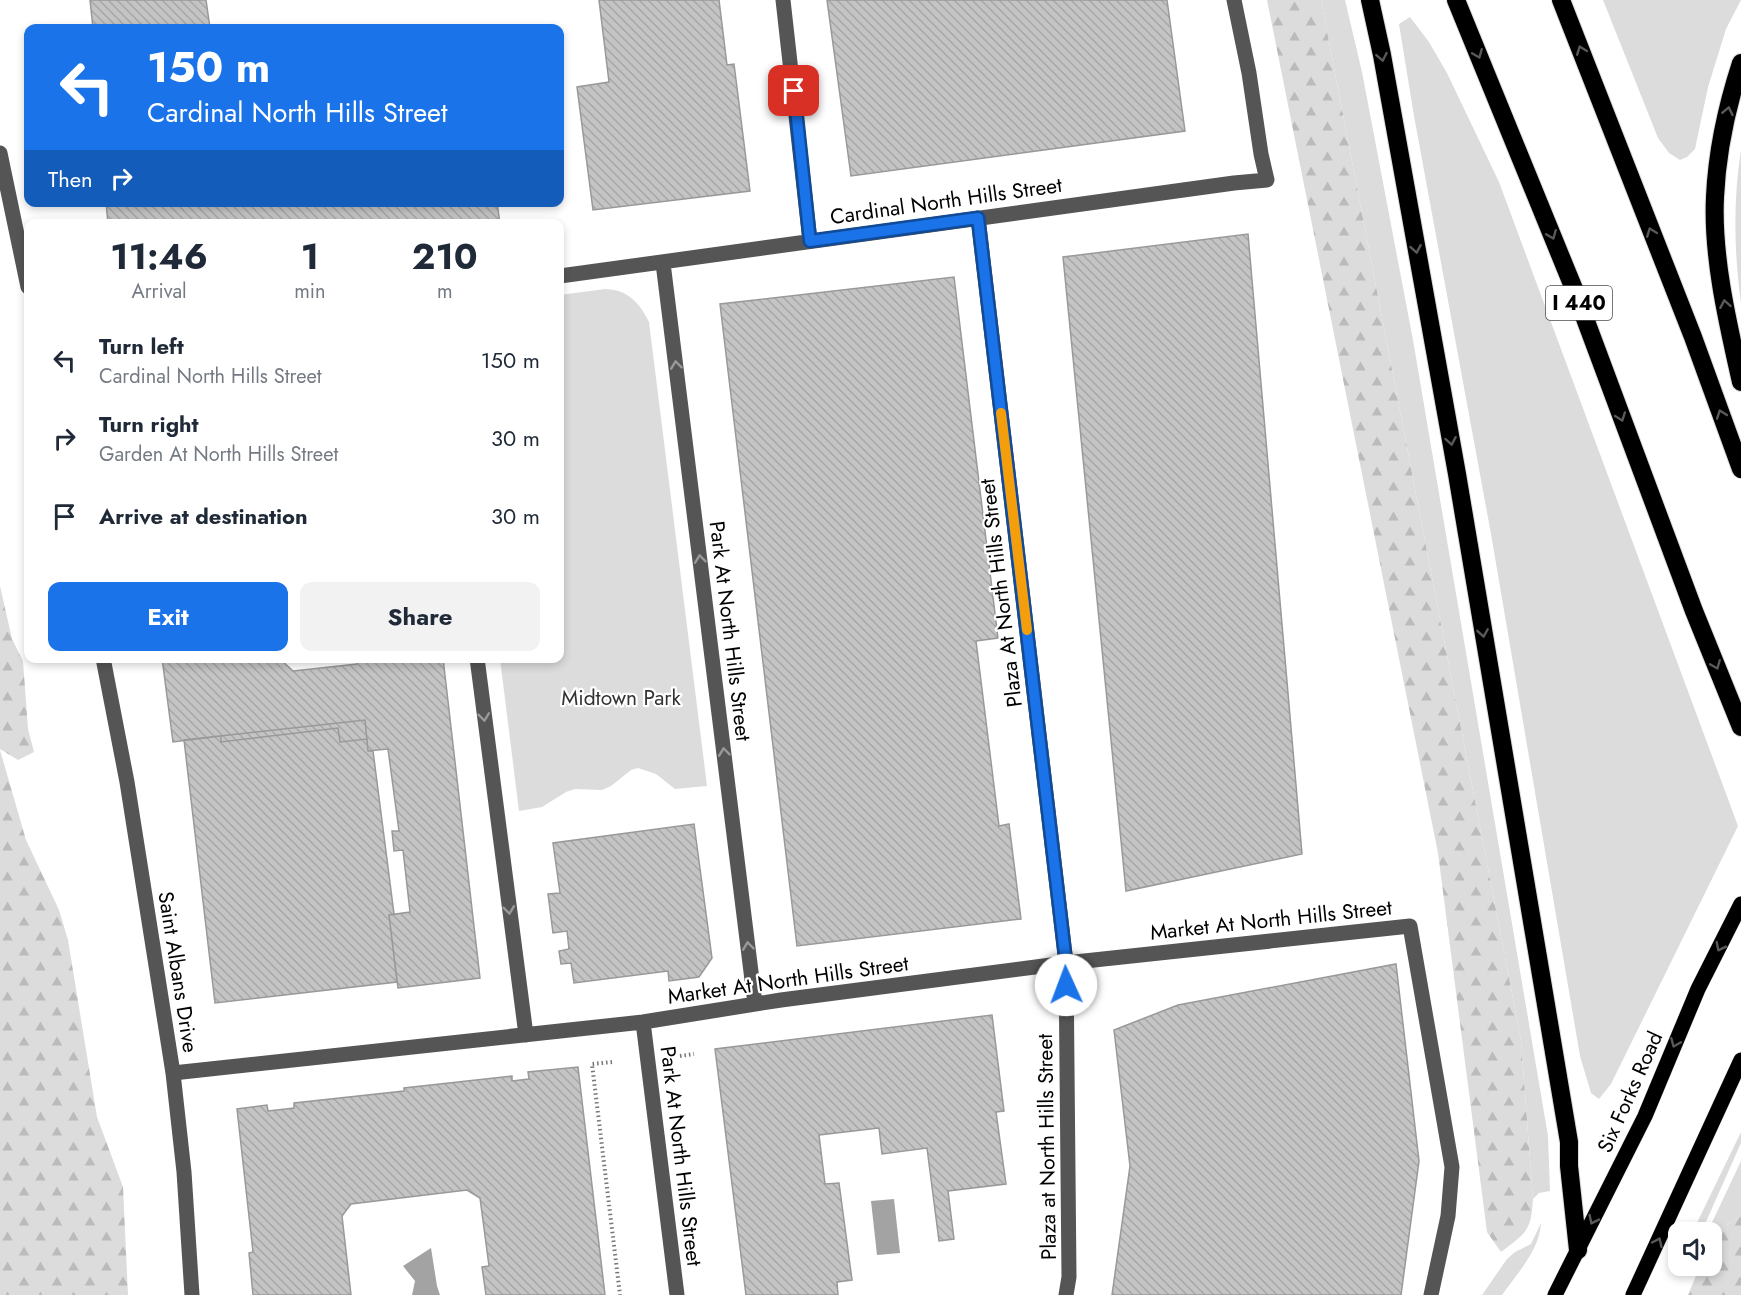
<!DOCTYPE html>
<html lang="en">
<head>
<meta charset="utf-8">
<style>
	:root { --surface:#fff; --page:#f2f2f3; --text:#1f2937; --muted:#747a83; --accent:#1a73e8 }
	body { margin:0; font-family:Jost,sans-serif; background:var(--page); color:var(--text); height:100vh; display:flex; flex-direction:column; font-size:22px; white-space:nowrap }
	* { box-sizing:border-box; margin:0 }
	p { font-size:20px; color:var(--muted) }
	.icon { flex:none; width:33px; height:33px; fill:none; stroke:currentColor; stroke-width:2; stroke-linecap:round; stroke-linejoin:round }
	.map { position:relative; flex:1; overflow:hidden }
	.panel { position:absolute; left:24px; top:219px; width:540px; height:444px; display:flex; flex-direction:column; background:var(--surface); border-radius:12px; box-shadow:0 3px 9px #0003 }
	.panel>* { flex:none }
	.guide { position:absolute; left:24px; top:24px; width:540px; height:183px; border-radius:12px; box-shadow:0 3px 9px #0003; background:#1a73e8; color:#fff; overflow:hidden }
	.tools { position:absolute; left:1668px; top:1222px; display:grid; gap:12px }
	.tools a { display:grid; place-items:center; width:54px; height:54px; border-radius:12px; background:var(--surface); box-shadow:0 3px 9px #0003; font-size:30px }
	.pin { position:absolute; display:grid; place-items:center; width:51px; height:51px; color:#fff; margin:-26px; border-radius:12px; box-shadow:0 3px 9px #0006 }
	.me { position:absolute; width:66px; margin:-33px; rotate:358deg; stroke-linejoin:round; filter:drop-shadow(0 0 4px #0008) }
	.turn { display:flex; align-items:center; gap:21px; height:126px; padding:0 24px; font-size:27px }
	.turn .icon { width:78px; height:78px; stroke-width:2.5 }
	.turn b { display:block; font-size:42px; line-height:51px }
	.then { display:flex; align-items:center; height:57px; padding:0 24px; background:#0003; gap:12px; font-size:22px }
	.eta { display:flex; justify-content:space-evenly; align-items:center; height:102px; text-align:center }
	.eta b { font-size:36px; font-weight:700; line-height:42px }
	.primary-button { display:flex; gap:12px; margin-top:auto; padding:12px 24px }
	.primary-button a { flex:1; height:69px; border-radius:12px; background:var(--accent); color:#fff; font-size:24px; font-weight:700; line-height:69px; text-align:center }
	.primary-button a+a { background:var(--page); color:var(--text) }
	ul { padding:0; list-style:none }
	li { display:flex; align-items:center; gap:18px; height:78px; padding:0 24px }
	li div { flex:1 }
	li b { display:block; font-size:22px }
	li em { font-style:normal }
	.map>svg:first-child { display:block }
	.green { fill:#dcdcdc }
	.forest { fill:url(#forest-firs) }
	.water { fill:#a3a3a3 }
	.building { fill:url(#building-back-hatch); stroke:#999; stroke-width:1.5 }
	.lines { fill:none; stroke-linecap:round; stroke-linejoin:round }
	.major-casing { stroke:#dbdbdb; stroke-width:16 }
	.highway-casing { stroke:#dbdbdb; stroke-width:20 }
	.path { stroke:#777; stroke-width:4; stroke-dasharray:1.5 3; stroke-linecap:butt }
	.minor { stroke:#555; stroke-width:15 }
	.major { stroke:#000; stroke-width:15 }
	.highway { stroke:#000; stroke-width:18 }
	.oneway { stroke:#595959 }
	.oneway2 { stroke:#999 }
	.route-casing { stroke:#114b97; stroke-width:15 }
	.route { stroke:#1a73e8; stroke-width:10 }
	.slow { stroke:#f59e0b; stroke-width:10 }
	.labels { text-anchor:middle; stroke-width:4.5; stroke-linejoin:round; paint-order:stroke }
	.shield { fill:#fff; stroke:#4c4c4c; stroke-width:1.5 }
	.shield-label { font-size:20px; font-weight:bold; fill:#000 }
	.street-label { font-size:21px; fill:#000; stroke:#fff }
	.park-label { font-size:21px; fill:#333; stroke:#fff }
</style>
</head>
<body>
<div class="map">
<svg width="1741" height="1295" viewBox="0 0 1741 1295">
	<defs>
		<pattern id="forest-firs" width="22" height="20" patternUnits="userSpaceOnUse" patternTransform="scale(1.5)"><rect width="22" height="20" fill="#dcdcdc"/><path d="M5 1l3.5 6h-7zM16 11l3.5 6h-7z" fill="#bbb"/></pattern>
		<pattern id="building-back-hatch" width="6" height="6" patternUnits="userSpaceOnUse" patternTransform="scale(1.5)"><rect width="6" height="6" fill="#c4c4c4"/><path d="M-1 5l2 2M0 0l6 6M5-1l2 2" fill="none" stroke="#a7a7a7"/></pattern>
	</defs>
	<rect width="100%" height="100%" fill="#fff"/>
	<path class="green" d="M1321,0H1345L1362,72L1413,340L1548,1136L1550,1191L1539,1193L1533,1199L1521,1040Z
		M1603,0H1741L1726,29L1708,87L1695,149L1687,157L1680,160L1669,153L1658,138Z
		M1410,17L1429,42L1447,73L1499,182L1738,826L1611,1084L1599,1099L1591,1093L1580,1056L1491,534L1414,116L1399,24Z
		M1741,150V303C1734,252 1733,201 1741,150Z
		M605,289C627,289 640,303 649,322L707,786L675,789L656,774L638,768L631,770L611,786L602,790L575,789L566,792L542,807L519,811L500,659L560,658V295Z
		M1741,1132V1143L1701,1233H1692Z
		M1741,1161V1214C1733,1225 1717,1226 1712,1240V1233H1707Z
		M1541,1223C1540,1249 1517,1274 1502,1295H1482L1507,1259L1515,1252L1531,1244Z"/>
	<path class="forest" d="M1267,0H1321L1521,1040L1533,1199C1531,1231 1527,1232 1501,1252L1487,1232L1438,853Z
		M0,586L12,639L23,661L28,729L34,752L18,760L0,749Z
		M0,750L26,840L59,910L68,940L97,1117L123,1187L128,1295H0Z
		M1741,1214V1295H1688L1700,1266H1712C1712,1258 1710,1248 1712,1240C1714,1227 1733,1225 1741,1214Z"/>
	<path class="water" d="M894,1199L900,1253L877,1255L871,1201Z
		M431,1248L437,1286L440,1295H412L415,1281L403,1266Z"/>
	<path class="building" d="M90,0H206L210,28H93Z
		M599,0H719L727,65L734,64L750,191L593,210L577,87L609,82Z
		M827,0H1167L1185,131L851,176Z
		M106,202H497L500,224H108Z
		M1248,234L1302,854L1126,891L1063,257Z
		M954,277L998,638L976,641L999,826L1009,824L1021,919L797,946L720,304Z
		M162,658H279L293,671L357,664V659L361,658H443L480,978L398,988L389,915L410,912L403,850L394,851L392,831H399L388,749L368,751L367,739L340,742L338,728L221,742V736L173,742Z
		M365,720L368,751H373L394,914L389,915L397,982L215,1003L184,740Z
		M694,824L712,958L699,977L669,981L668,971L574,983L571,963L561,964L559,951L569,949L567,931L553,933L548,894L560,893L553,843Z
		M1396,964L1419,1161L1401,1295H1112L1130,1166L1114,1030L1178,1005Z
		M992,1015L1004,1111L996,1112L1006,1184L948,1191L954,1239L939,1241L927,1148L882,1154L879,1128L819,1135L825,1184L839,1183L852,1280L837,1282L838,1295H746L715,1049Z
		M578,1067L605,1295H486L482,1267L489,1266L480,1198L467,1190L351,1204L342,1216L351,1295H253L249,1253L253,1252L237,1109L267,1105L268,1111L294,1108V1103L404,1091V1088L512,1076V1081L529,1079L528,1072Z"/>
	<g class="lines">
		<g class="major-casing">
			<path id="major" d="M1555,1295L1645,1116L1698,989L1741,904
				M1633,1295L1741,1060"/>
		</g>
		<g class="highway-casing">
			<path id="highway" d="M1370,0L1382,55L1457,474L1569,1142V1166L1578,1250
				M1456,0L1574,289L1694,611L1741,727
				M1561,0L1693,337L1741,469
				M1741,63C1727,106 1717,152 1715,197C1712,257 1728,324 1741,382"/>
		</g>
		<path class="path" d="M680,1056L694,1054
			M612,1062L592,1064L620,1295"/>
		<path class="minor" d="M783,0L810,241
			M0,153L28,287
			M978,218L1066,963L1069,1277L1066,1295
			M663,263L755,1004
			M560,276L1234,183L1267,180L1261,154L1249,73L1234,0
			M103,658L127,782L173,1073L184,1172L192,1295
			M477,658L526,1035
			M643,1022L677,1295
			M173,1073L643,1022L781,1000L1066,963L1410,926L1452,1167L1448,1216L1431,1295"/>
		<use href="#major" class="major"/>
		<use href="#highway" class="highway"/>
	</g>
	<defs><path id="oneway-chevron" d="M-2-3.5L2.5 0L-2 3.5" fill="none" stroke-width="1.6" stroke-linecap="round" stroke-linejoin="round" transform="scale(1.5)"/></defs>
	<g class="oneway">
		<use href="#oneway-chevron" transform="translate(1581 50) rotate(-111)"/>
		<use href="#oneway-chevron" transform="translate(1478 54) rotate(68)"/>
		<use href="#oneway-chevron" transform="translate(1382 57) rotate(79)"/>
		<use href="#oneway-chevron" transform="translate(1728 111) rotate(-78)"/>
		<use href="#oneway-chevron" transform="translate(1651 232) rotate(-111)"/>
		<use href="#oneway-chevron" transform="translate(1552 235) rotate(68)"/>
		<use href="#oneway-chevron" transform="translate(1416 249) rotate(80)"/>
		<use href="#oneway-chevron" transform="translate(1725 304) rotate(-100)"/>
		<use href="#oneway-chevron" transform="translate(1721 414) rotate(-110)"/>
		<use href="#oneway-chevron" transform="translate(1621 417) rotate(70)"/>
		<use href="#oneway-chevron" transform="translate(1451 441) rotate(80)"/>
		<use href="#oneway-chevron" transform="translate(1483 633) rotate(81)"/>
		<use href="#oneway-chevron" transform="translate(1716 665) rotate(68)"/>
		<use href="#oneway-chevron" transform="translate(1720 947) rotate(117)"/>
		<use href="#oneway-chevron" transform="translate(1675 1043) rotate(113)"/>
		<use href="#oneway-chevron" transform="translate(1593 1220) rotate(116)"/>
		<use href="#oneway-chevron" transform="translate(1658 1242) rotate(-65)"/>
	</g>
	<g class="oneway2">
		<use href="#oneway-chevron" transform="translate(676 365) rotate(-97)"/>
		<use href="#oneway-chevron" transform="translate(700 559) rotate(-97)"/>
		<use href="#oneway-chevron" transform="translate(484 717) rotate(83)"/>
		<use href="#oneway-chevron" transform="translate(724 752) rotate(-97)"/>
		<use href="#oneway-chevron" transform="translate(509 910) rotate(83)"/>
		<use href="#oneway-chevron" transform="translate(748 946) rotate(-97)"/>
	</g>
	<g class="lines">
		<g class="route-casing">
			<path id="route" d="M794,91L810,241L978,218L1066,963V985"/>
		</g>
		<use href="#route" class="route"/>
		<path class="slow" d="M1001,413L1027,630"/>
	</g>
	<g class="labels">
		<rect class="shield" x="1546" y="286" width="66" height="34" rx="4.5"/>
		<g class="shield-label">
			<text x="1579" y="310">I 440</text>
		</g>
		<g class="street-label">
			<text transform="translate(946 201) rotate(-8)" y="7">Cardinal North Hills Street</text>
			<text transform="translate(1001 593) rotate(-97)" y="7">Plaza At North Hills Street</text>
			<text transform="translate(730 631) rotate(83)" y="7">Park At North Hills Street</text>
			<text transform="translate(1271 920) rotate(-6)" y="7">Market At North Hills Street</text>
			<text transform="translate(178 972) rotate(81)" y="7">Saint Albans Drive</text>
			<text transform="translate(788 980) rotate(-8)" y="7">Market At North Hills Street</text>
			<text transform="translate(1630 1092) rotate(-66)" y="7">Six Forks Road</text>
			<text transform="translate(1047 1147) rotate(-91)" y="7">Plaza at North Hills Street</text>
			<text transform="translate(681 1156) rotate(83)" y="7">Park At North Hills Street</text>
		</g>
		<g class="park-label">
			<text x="621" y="705">Midtown Park</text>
		</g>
	</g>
</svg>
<div class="tools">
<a><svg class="icon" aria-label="sound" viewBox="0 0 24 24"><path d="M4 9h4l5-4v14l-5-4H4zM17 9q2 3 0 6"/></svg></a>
</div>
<div class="pin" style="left:794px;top:91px;background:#d93025"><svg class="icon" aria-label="arrive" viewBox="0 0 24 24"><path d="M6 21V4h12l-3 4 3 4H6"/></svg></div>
<svg class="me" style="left:1066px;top:985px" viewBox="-20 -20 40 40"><circle r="19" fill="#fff"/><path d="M0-13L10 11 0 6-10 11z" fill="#1a73e8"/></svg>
<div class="guide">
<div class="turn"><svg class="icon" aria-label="left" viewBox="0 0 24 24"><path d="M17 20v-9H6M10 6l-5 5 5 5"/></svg><div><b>150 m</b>Cardinal North Hills Street</div></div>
<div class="then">Then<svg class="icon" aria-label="right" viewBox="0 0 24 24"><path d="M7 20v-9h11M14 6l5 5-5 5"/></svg></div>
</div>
<section class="panel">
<div class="eta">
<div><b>11:46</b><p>Arrival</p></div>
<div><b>1</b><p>min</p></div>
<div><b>210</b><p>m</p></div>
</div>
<ul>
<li><svg class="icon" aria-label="left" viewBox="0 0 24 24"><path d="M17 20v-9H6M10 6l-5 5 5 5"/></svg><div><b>Turn left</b><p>Cardinal North Hills Street</p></div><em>150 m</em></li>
<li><svg class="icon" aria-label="right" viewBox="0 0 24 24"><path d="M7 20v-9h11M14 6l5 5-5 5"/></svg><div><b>Turn right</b><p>Garden At North Hills Street</p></div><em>30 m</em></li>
<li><svg class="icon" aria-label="arrive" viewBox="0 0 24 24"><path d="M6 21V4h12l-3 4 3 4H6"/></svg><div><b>Arrive at destination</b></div><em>30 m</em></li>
</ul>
<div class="primary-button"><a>Exit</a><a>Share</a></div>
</section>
</div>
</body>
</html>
